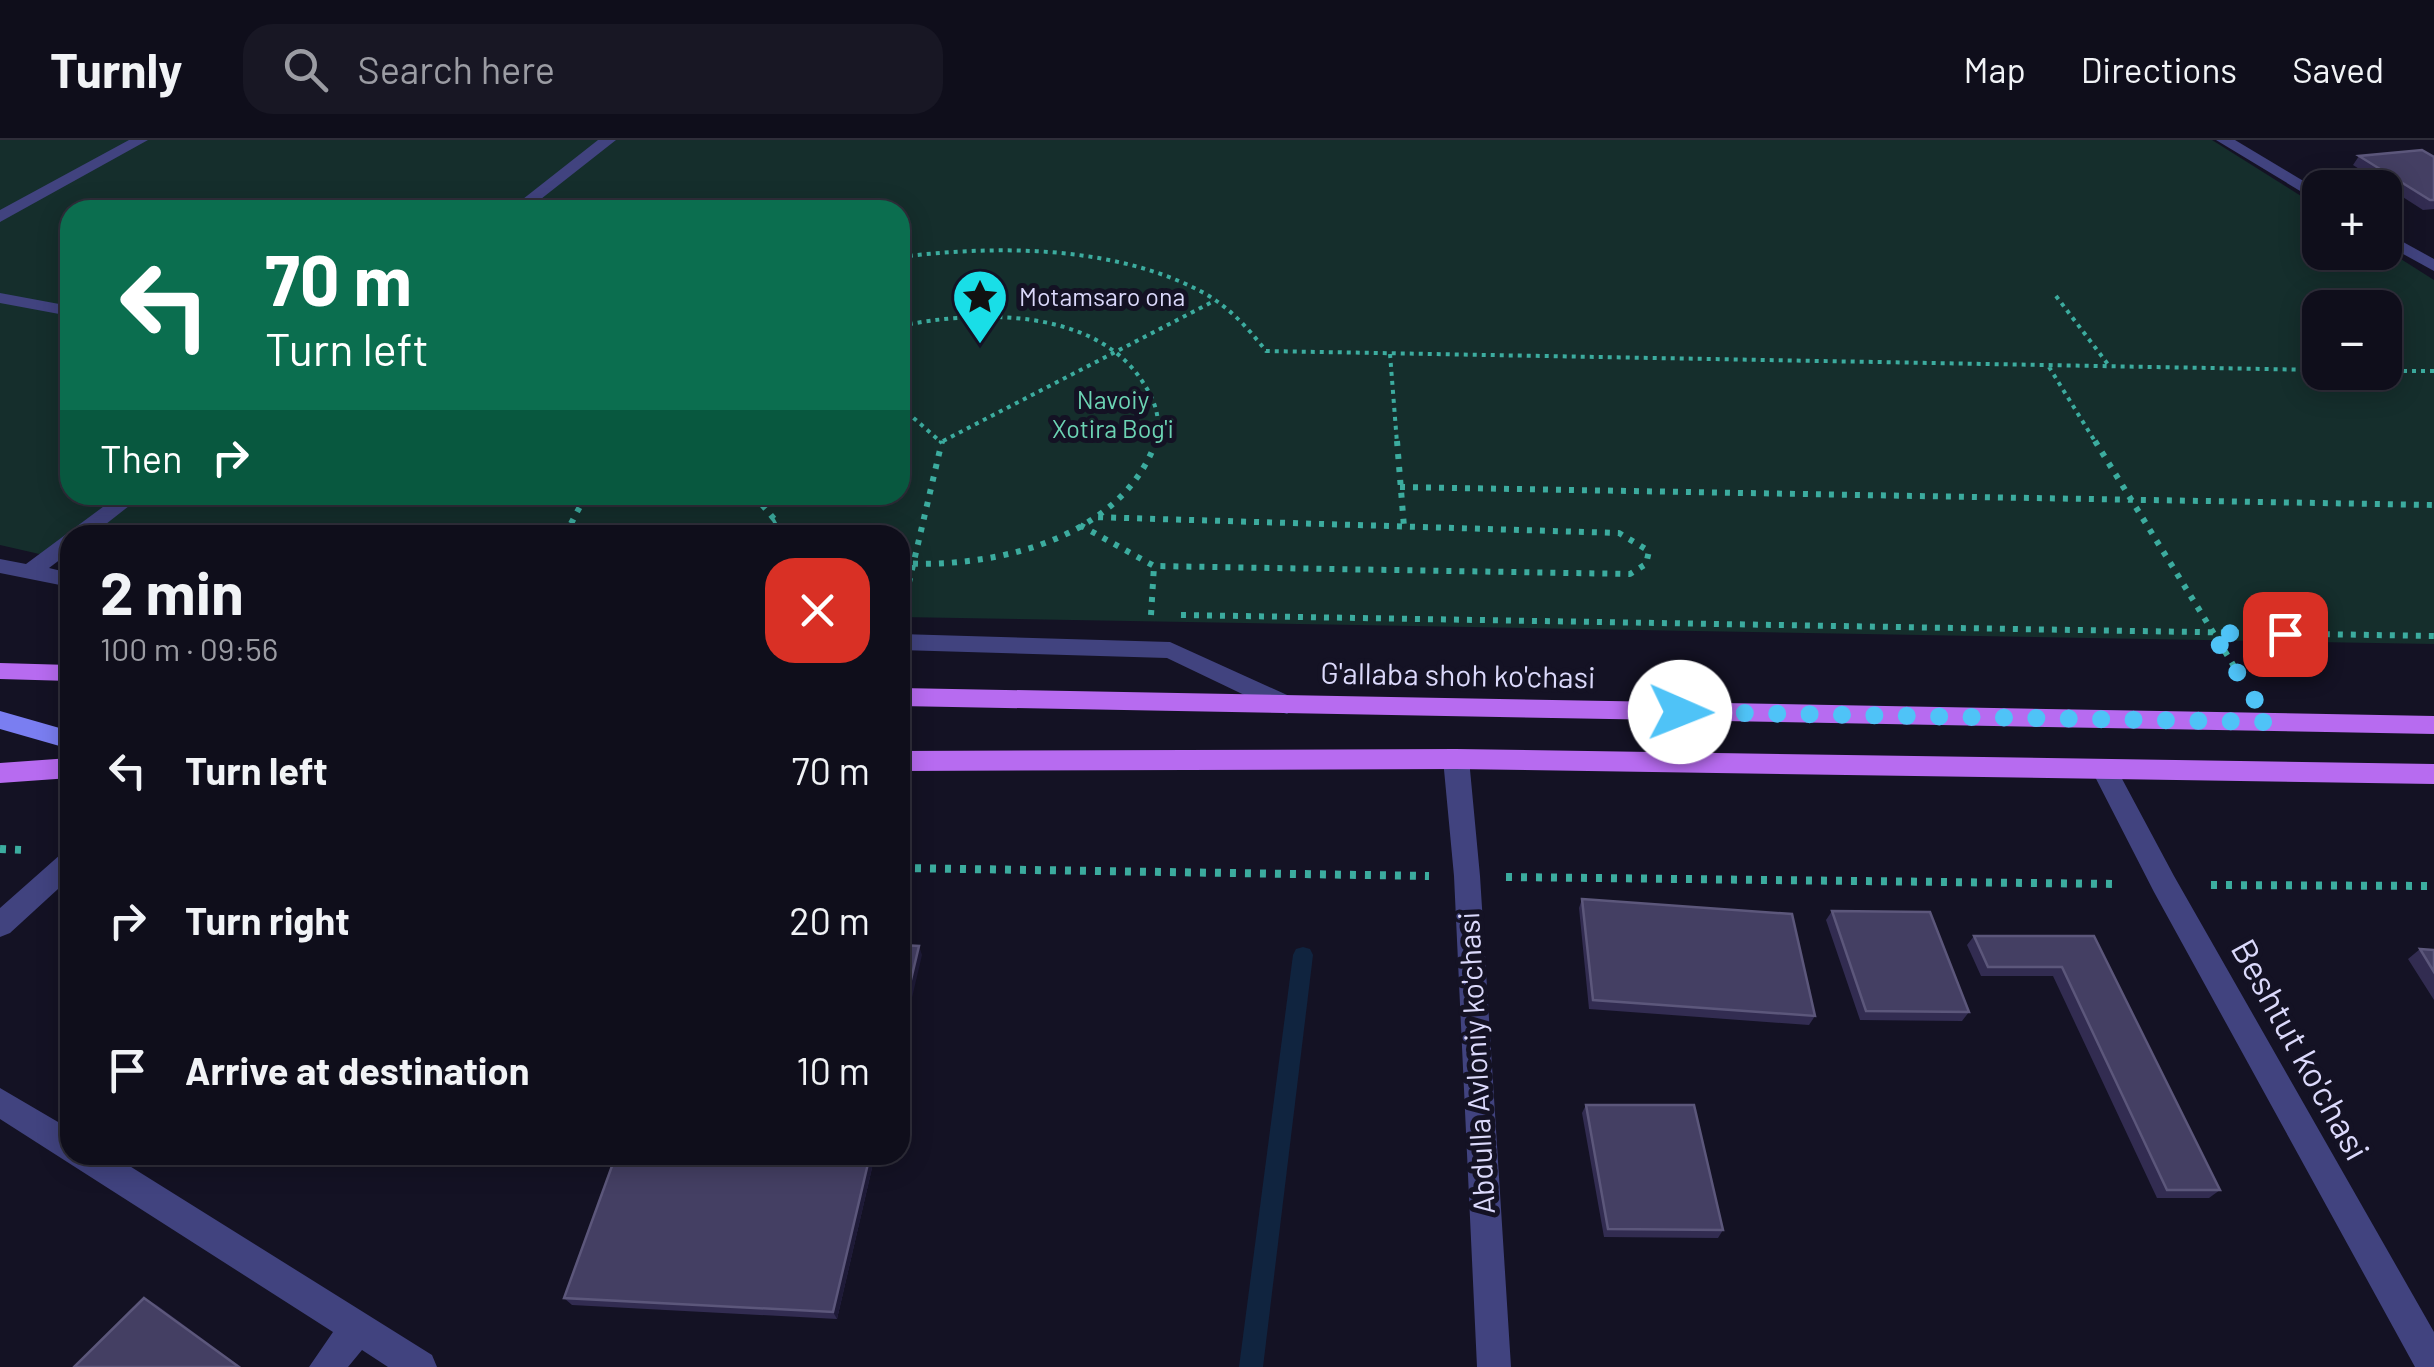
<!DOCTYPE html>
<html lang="en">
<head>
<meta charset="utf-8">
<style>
	:root { --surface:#0f0e1b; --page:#181724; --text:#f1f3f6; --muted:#9b9ca3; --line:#2f2e3a }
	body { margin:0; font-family:Barlow,sans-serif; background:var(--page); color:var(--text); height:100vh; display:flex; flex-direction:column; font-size:38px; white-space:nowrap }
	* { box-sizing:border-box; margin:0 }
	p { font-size:32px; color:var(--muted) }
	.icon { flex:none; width:55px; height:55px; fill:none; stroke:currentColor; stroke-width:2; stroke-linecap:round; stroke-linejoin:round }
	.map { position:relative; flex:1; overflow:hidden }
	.details { position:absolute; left:60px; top:385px; width:850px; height:640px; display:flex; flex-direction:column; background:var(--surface); border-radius:30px; box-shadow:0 5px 25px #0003,0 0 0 2px var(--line) }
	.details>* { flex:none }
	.top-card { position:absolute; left:60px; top:60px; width:850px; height:305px; border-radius:30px; box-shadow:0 5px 25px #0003,0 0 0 2px var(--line); background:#0b6e4f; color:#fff; overflow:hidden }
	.fabs { position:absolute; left:2302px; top:30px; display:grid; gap:20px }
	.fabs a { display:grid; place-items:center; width:100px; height:100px; border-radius:20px; background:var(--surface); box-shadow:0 5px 25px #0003,0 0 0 2px var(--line); font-size:50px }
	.pin { position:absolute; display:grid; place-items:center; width:85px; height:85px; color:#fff; margin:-42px; border-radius:20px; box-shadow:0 5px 15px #0006 }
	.me { position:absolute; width:110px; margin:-55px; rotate:91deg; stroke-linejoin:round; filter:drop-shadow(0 0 8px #0008) }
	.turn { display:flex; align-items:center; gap:35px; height:210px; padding:0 40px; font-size:45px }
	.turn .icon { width:130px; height:130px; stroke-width:2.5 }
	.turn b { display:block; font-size:70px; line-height:85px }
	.then { display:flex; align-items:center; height:95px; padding:0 40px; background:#0003; gap:20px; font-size:38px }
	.round { display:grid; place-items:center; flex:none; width:105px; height:105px; border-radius:30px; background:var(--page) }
	.summary { display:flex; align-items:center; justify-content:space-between; height:170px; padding:0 40px }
	h1 { font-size:60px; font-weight:700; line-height:75px }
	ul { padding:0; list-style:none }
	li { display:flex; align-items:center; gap:30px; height:150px; padding:0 40px }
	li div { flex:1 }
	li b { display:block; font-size:38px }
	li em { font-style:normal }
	header { display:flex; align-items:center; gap:60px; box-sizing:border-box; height:140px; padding:0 50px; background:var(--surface); border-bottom:2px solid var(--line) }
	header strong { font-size:48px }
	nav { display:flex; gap:55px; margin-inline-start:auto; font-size:35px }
	.search { width:700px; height:90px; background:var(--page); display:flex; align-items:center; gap:25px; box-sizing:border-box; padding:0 35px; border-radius:30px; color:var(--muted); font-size:38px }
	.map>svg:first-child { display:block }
	.green { fill:#152e2c; fill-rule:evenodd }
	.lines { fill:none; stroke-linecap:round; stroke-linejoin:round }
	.stream { fill:#10243f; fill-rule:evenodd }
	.path-far2 { stroke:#3cac9f; stroke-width:4; stroke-dasharray:4 5; stroke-linecap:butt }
	.path-far1 { stroke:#3cac9f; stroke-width:6; stroke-dasharray:5 8; stroke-linecap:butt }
	.path { stroke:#3cac9f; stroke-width:8; stroke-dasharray:6 9; stroke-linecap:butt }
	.lane { fill:#41437f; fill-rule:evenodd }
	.street { fill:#41437f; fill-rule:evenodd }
	.secondary { fill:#7a7ef1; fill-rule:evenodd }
	.primary { fill:#b76bf0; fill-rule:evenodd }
	.wall { fill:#322c51 }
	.shaded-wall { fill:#1e1a37 }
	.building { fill:#443f63; stroke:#5c577b; stroke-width:2.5 }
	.route { stroke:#4fc3f7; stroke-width:18; stroke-dasharray:0 32.4 }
	.labels { text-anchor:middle; stroke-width:10; stroke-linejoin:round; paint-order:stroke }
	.far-poi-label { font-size:25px; fill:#dbd9fb; stroke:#141224; text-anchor:start }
	.far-park-label { font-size:25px; fill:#6cd4b4; stroke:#141224 }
	.street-label { font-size:30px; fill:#dbd9fb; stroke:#141224 }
	.near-street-label { font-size:35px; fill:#dbd9fb; stroke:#141224 }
</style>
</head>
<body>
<header>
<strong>Turnly</strong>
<div class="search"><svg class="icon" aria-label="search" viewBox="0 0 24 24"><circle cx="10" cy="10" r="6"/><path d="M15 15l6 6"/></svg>Search here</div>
<nav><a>Map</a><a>Directions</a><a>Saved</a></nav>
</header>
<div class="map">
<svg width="2434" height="1227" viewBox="0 0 2434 1227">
	<rect width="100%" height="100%" fill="#141224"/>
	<path class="green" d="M0,0H2212L2320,68V112H2385V109L2434,140V504L900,477V395H70V421L0,405ZM70,70H900V355H70ZM2320,168H2385V232H2320Z"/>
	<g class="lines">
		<path class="stream" d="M1303,807L1310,809L1313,815L1263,1227H1239L1293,815L1296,809Z"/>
		<path class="path-far2" d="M900,117C998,105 1115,105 1204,153C1230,168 1248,188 1266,211L2320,230
			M2056,156L2110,227
			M900,186C976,170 1097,167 1144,244C1156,262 1162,282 1155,303
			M1390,214L1397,303
			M2049,227L2096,303
			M2385,231H2434
			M900,266L942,303
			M943,301L1214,161"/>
		<path class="path-far1" d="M1397,301L1404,387
			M2095,301L2245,544
			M1400,347L2434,365
			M754,355L780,386L800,395
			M1080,385L1154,426L1630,434L1646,424L1649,411L1619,393L1093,377
			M565,395L586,355
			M750,395L776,381
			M900,423C993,429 1122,399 1156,301
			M903,468L942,301
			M1151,475L1154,426
			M1181,475L2434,496"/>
		<path class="path" d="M0,709L24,710
			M900,728L1429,736
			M1506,737L2119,744
			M2211,745L2434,746"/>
		<path class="lane" d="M129,0H148L0,82V70Z
			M598,0H616L527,70H509Z
			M0,153L70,166V176L0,163Z
			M119,355H143L92,395H70V412L49,428L70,433V447L0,433V419L26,424Z
			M900,494L1170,502L1296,559L1299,565L1287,574L1278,571L1167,518L900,510Z"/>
		<path class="street" d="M2216,0H2235L2320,51V63Z
			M2385,92L2434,119V131L2385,104Z
			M1456,609L1465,612L1469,619L1480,736L1511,1227H1477L1454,736L1443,619L1447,612Z
			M2104,619L2113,622L2174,736L2434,1192V1227H2415L2154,752L2091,629L2095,622Z
			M70,711V738L10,793L0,797V768L61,714Z
			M0,948L70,989V1015H112L432,1215L437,1227H388L362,1210L348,1227H309L333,1192L0,979Z"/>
		<path class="secondary" d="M0,571L70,591V609L0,589Z"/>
		<path class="primary" d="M0,523L70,525V541L0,539Z
			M900,548L2434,576V594L900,566Z
			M1456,609L2434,624V644L1456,629L900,631V611Z
			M70,618V638L0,643V623Z"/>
	</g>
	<path class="wall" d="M2359,16L2434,17V69L2423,70L2353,25Z
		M1582,759L1815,876L1809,885L1589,869L1579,768Z
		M1832,771L1969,872L1962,881L1860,880L1826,780Z
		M1974,796H2094L2220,1050L2209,1058H2157L2053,836H1981L1967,805Z
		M2420,809L2434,810V860L2408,819Z
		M1586,965L1723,1090L1718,1098L1604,1097L1582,973Z
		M875,1015L837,1179L572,1165L564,1158Z"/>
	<path class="shaded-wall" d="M919,806L922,815L900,909V886Z
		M870,1015H875L837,1179L833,1172Z
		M144,1158L157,1165L241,1227H239Z"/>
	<path class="building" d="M2422,10L2434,17V60H2430L2359,16Z
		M1582,759L1792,774L1815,876L1593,860Z
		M1832,771L1930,772L1969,872L1866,871Z
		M1974,796H2094L2220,1050H2167L2062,827H1988Z
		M900,805L919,806L900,886Z
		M2420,809L2434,810V832Z
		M1586,965H1694L1723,1090L1608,1089Z
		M616,1015H870L833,1172L564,1158Z
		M144,1158L239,1227H74Z"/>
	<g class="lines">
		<path class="route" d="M1680,572L2269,582L2212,493L2285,494"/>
	</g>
	<defs>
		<g id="sight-pin" transform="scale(2.875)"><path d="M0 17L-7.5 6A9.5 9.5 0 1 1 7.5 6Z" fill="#19dee7" stroke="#141224"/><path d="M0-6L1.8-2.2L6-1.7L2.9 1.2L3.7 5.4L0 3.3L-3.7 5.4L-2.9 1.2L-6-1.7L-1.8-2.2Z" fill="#111"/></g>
	</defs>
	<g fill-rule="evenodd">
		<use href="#sight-pin" x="980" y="157"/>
	</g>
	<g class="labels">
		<g class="far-poi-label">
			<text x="1019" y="166">Motamsaro ona</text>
		</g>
		<g class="far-park-label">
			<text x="1113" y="269">Navoiy<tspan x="1113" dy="29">Xotira Bog'i</tspan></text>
		</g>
		<g class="street-label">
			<text transform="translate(1458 536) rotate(1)" y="10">G'allaba shoh ko'chasi</text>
			<text transform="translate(1477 923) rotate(-93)" y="10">Abdulla Avloniy ko'chasi</text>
		</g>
		<g class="near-street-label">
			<text transform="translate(2300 910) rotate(61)" y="12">Beshtut ko'chasi</text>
		</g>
	</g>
</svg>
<div class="fabs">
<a>+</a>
<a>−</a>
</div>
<div class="pin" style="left:2285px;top:494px;background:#d93025"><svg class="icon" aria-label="arrive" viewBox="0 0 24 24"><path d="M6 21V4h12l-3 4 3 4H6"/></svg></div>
<svg class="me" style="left:1680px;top:572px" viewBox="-20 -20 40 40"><circle r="19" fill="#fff"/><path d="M0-13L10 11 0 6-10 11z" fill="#4fc3f7"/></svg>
<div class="top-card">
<div class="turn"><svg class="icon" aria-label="left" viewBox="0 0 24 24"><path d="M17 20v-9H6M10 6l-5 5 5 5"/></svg><div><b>70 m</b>Turn left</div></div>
<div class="then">Then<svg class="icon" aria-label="right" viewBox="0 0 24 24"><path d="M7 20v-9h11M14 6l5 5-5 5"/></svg></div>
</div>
<section class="details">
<div class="summary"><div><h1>2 min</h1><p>100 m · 09:56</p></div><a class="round" style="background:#d93025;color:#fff"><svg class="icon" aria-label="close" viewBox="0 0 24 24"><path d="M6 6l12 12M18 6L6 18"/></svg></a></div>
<ul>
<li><svg class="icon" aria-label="left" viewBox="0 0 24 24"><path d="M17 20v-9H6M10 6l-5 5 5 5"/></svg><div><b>Turn left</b></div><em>70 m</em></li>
<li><svg class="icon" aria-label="right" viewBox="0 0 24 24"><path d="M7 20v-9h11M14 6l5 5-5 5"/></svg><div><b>Turn right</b></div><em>20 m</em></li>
<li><svg class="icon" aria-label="arrive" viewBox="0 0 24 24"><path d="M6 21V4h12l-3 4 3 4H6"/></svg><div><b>Arrive at destination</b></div><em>10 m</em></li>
</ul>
</section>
</div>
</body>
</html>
